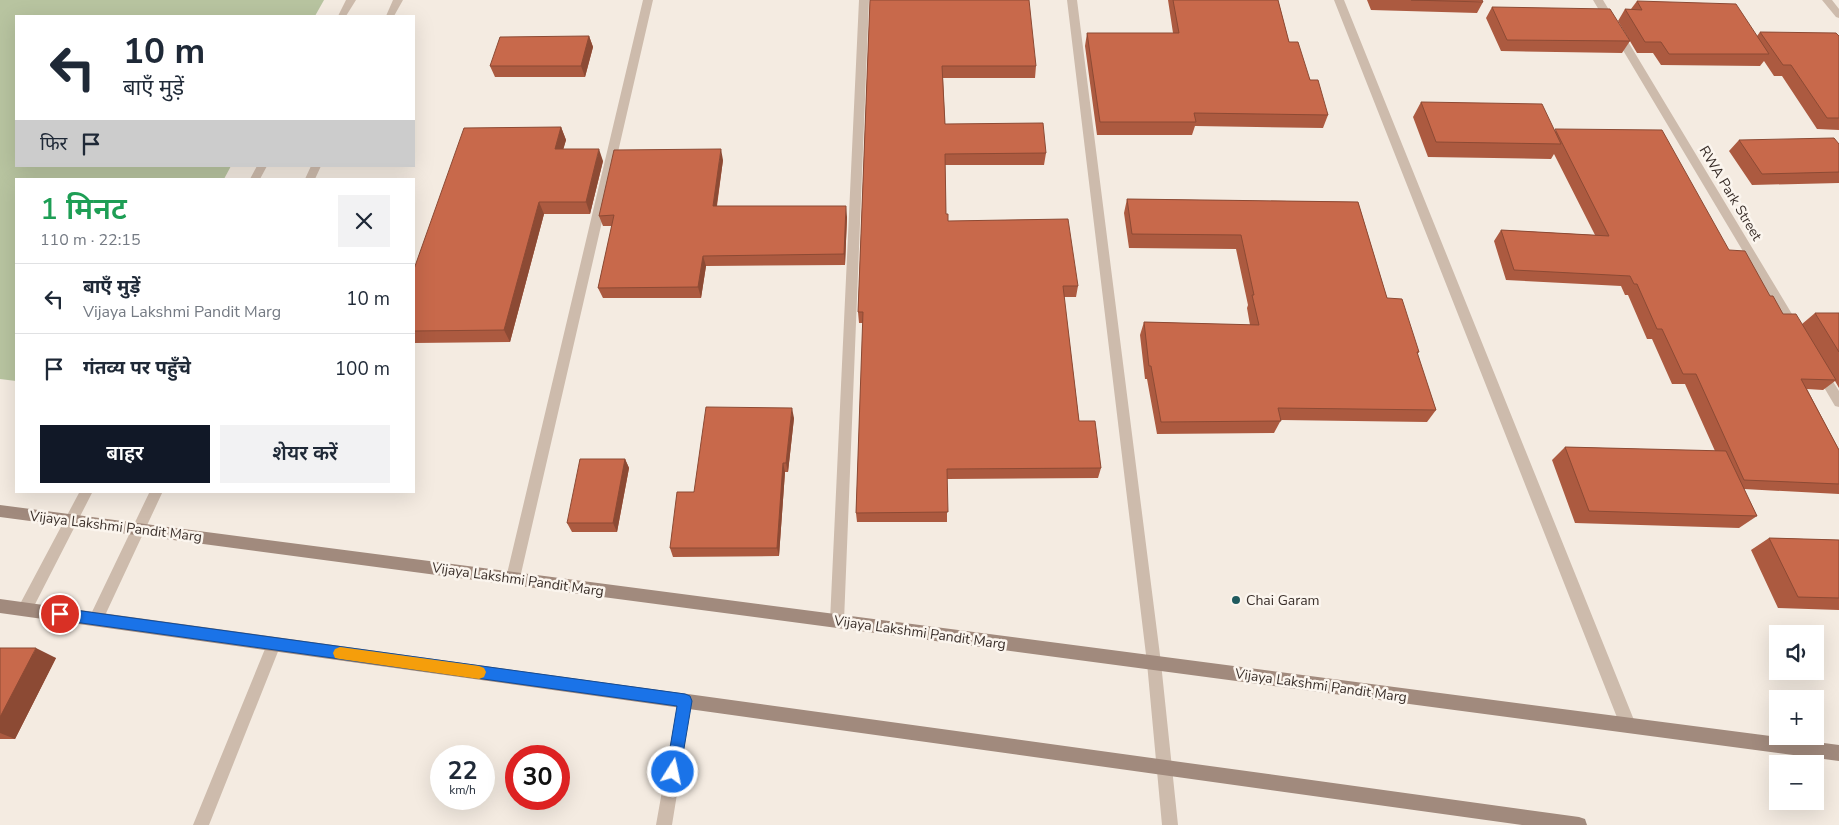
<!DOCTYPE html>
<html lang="hi">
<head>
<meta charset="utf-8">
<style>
	:root { --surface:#fff; --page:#f2f2f3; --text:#1f2937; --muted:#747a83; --line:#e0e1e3; --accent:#111827 }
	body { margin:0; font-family:"Nunito Sans","Noto Sans Devanagari",sans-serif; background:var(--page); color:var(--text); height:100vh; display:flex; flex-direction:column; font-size:19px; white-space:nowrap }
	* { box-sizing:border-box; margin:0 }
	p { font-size:16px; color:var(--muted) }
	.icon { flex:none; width:28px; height:28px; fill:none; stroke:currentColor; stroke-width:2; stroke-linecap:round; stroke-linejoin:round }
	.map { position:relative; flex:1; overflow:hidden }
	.sheet { position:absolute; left:15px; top:178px; width:400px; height:315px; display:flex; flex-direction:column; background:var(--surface); border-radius:0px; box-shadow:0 5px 20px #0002 }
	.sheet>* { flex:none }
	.top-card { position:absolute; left:15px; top:15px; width:400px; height:152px; border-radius:0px; box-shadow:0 5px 20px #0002; background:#fff; color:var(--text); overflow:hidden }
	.buttons { position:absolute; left:1769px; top:625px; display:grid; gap:10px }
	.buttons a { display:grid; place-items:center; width:55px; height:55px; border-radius:0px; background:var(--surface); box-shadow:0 5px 20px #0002; font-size:25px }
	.speed { position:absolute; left:430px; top:745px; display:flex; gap:10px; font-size:25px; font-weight:700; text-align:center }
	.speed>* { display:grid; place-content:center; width:65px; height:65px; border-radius:50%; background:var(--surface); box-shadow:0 5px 20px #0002; line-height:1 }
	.speed small { font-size:12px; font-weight:400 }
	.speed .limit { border:8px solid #d22; background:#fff; color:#111 }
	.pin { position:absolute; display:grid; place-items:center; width:42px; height:42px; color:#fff; margin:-21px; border:2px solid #fff; border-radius:50%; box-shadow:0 1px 5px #0007 }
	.me { position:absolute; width:55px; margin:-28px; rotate:10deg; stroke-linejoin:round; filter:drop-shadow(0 0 4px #0008) }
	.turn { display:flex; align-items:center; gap:18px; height:105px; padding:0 25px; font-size:22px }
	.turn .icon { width:65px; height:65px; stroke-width:2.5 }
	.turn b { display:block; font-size:35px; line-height:42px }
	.then { display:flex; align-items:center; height:48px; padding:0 25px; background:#0003; gap:10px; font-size:19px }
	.round { display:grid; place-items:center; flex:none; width:52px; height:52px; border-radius:0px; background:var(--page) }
	.headline { display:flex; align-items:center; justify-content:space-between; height:85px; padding:0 25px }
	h1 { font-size:30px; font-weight:600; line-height:38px; color:#1e9e55 }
	.button { display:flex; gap:10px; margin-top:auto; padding:10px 25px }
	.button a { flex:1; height:58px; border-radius:0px; background:var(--accent); color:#fff; font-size:20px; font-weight:600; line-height:58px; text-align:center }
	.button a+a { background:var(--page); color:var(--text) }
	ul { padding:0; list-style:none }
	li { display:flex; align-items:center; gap:15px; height:70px; padding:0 25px; border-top:1px solid var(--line) }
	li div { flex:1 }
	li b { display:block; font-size:19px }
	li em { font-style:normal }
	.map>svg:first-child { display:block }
	.green { fill:#b8c4a0 }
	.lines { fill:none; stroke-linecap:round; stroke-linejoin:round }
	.street { fill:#cdbbac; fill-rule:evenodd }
	.secondary { fill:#a18a7d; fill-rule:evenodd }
	.wall { fill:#ac5a40 }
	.shaded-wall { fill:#8c4a34 }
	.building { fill:#c8694b; stroke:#8c4a34 }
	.route { fill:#1a73e8; stroke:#114b97 }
	.slow { fill:#f59e0b }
	.poi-dot { fill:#1f5a5e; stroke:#fbf5ee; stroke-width:2 }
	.labels { text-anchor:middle; stroke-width:5; stroke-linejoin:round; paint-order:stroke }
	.street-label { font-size:14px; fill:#3b302b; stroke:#fbf5ee }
	.poi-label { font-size:14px; fill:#3b302b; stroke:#fbf5ee; text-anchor:start }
</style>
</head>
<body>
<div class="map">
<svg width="1839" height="825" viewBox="0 0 1839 825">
	<rect width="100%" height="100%" fill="#f4ebe1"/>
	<path class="green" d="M0,0H324L315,16H16V166H231L224,179H16V381L0,379Z"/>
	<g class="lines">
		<path class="street" d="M346,0H356L346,16H338Z
			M393,0H403L394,16H386Z
			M643,0H653L520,578L518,583L513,584L508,583L506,578Z
			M859,0H869L844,621L842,626L837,628L832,626L830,621Z
			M1067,0H1077L1161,663L1178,825H1162L1147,663Z
			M1334,0H1344L1636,725L1633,730L1628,733L1623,730L1620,725Z
			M1593,0H1603L1798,324L1800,327L1798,330H1790Z
			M1822,0H1832L1839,9V18L1836,17Z
			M257,166H267L260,179H250Z
			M311,166H321L315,179H305Z
			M1821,367L1825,369L1839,391V407L1835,406L1815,372L1817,369Z
			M80,491H93L30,614L25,616L20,614L18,609L20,604Z
			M150,491H163L101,624L96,626L91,624L89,619L91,614Z
			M274,637L279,639L281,644L209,825H193L267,644L269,639Z
			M685,694L690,696L692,701L672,825H656L678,701L680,696Z"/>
		<path class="secondary" d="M0,505L1839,745V761L0,517Z
			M0,599L1579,817L1585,819L1587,825H1522L0,613Z"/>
	</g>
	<path class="wall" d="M870,0L1036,66L1035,78H943L945,124L1046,153L1044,165H945L946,214L948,221L1078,286L1076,297H1064L1079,421L1101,468L1098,478L947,479V522H857L856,513L863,323H859L858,312Z
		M1168,0H1278L1289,42L1310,80L1328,115L1323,128L1195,126L1192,135H1097L1085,46L1087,33H1173Z
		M1367,0H1482L1483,2L1477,13L1371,10Z
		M1637,1L1757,36L1760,32L1839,36V130L1817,129L1782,76H1774L1764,61L1760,66L1661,65L1653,53H1637L1618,21L1625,9H1631Z
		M1492,7L1630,41L1622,53L1501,51L1486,18Z
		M589,36L593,47L585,77H495L490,66Z
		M1421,102L1554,130L1729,250L1770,296L1783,314L1802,324L1815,313H1839V388L1835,381L1823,390L1807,389L1839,450V494L1744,489L1757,516L1739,528L1575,523L1552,460L1565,447L1715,451L1685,384H1672L1652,339H1647L1628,295H1625L1621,286L1506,280L1494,241L1501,230L1595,235L1554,154L1551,159L1428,157L1413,117Z
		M561,127L566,140L563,149L603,161L590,214H544L510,342L414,343V269Z
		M1739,140L1839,144V183L1752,185L1729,151Z
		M723,160L717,206L847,217L845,265L706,266L701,298H603L598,288L612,226H603L599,216Z
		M1127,199L1358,202L1387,298L1419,352L1417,354L1436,410L1427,422L1281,420L1274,433L1157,434L1147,379H1145L1140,335L1144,322L1250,325L1247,308L1248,305L1236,249L1129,248L1124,213Z
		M794,418L788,472H785L779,556L673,557L670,548L694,492Z
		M625,459L629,468L617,532H572L567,523Z
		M1769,538L1839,540V610L1778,608L1751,550Z
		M0,648L56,658L15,739H0Z"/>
	<path class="shaded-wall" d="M589,36L593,47L585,77L581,66Z
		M561,127L566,140L560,161L555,149Z
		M599,149L603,161L590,214L586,202Z
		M721,149L723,160L715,217L713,206Z
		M539,202L544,214L510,342L504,330Z
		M846,206L847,217L845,265L844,254Z
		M703,256L706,266L701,298L698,287Z
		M792,408L794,418L788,472L786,463Z
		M625,459L629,468L617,532L613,523Z
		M783,463L785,472L779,556L777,548Z
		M36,648L56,658L15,739L0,733V717Z"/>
	<path class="building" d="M870,0H1029L1036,66H942L945,124L1043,123L1046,153L945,154L946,214H948V221L1068,219L1078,286H1063L1079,421H1095L1101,468L947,469L948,512L856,513L863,312H858Z
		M1173,0H1278L1289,42H1298L1310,80H1318L1328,115L1194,113L1196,122H1100L1087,33H1179Z
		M1411,0H1482L1483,2Z
		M1637,1L1736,4L1769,54H1669L1661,42H1645L1625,9L1642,10Z
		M1492,7L1610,9L1630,41L1507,40Z
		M1760,32L1836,33L1839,36V118H1827L1791,65H1783Z
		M589,36L581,66H490L500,37Z
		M1421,102L1542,104L1561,144L1436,142Z
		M561,127L555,149H599L586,202H539L504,330L414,331V269L464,128Z
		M1555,129L1662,130L1729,250L1745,251L1770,296H1773L1783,314H1796L1836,380L1801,379L1839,450V484L1744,480L1696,374H1683L1662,329H1657L1637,284H1634L1630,276L1514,270L1501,230L1609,236Z
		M1834,138L1839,144V172L1762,174L1739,140Z
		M721,149L713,206H846L844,254L703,256L698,287L598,288L614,215L599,216L614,150Z
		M1127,199L1358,202L1387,298L1402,299L1419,352H1417L1436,410L1278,408L1281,421L1161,422L1151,366H1149L1144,322L1259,325L1252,295H1254L1241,235L1132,234Z
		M1815,313H1839V352Z
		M706,407L792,408L786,463H783L777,548H670L677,492H694Z
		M1565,447L1726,451L1757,516L1589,511Z
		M580,459H625L613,523H567Z
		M1769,538L1839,540V598L1798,597Z
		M0,648H36L0,717Z"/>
	<path class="route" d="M60,608L685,694L690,696L692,701L680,772L678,777L673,779L668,777L666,772L677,706L60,620L56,618L54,614L56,610Z"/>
	<path class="slow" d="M340,647L479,666L484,668L486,672L484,677L479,679L340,659L335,658L333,653L335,649Z"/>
	<circle class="poi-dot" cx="1236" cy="600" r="5"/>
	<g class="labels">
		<g class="street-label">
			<text transform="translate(1731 193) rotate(59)" y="5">RWA Park Street</text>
			<text transform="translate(116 526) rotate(7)" y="5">Vijaya Lakshmi Pandit Marg</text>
			<text transform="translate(518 579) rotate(8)" y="5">Vijaya Lakshmi Pandit Marg</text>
			<text transform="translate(920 632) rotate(8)" y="5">Vijaya Lakshmi Pandit Marg</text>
			<text transform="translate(1321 685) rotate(8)" y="5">Vijaya Lakshmi Pandit Marg</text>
		</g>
		<g class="poi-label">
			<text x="1246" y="605">Chai Garam</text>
		</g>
	</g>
</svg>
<div class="buttons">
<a><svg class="icon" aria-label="sound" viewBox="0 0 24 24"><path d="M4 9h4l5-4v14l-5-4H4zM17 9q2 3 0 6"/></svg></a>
<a>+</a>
<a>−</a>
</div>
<div class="speed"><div>22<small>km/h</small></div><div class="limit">30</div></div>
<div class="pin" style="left:60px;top:614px;background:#d93025"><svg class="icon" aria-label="arrive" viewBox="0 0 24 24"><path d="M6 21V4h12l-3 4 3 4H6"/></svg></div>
<svg class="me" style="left:673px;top:772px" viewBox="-20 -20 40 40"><circle r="17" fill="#1a73e8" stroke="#fff" stroke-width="3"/><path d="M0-11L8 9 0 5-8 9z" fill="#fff"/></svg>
<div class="top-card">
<div class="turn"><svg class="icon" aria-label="left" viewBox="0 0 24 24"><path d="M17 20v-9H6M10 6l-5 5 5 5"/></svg><div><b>10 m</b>बाएँ मुड़ें</div></div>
<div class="then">फिर<svg class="icon" aria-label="arrive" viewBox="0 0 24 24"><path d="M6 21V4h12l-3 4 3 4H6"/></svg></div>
</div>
<section class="sheet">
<div class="headline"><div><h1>1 मिनट</h1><p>110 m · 22:15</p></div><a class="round"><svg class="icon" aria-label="close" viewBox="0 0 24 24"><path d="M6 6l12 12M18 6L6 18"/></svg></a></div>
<ul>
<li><svg class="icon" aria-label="left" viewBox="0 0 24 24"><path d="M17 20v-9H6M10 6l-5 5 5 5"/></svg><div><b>बाएँ मुड़ें</b><p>Vijaya Lakshmi Pandit Marg</p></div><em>10 m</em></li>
<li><svg class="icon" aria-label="arrive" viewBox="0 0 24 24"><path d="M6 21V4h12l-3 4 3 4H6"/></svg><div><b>गंतव्य पर पहुँचे</b></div><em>100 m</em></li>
</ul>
<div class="button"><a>बाहर</a><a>शेयर करें</a></div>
</section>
</div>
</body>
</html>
